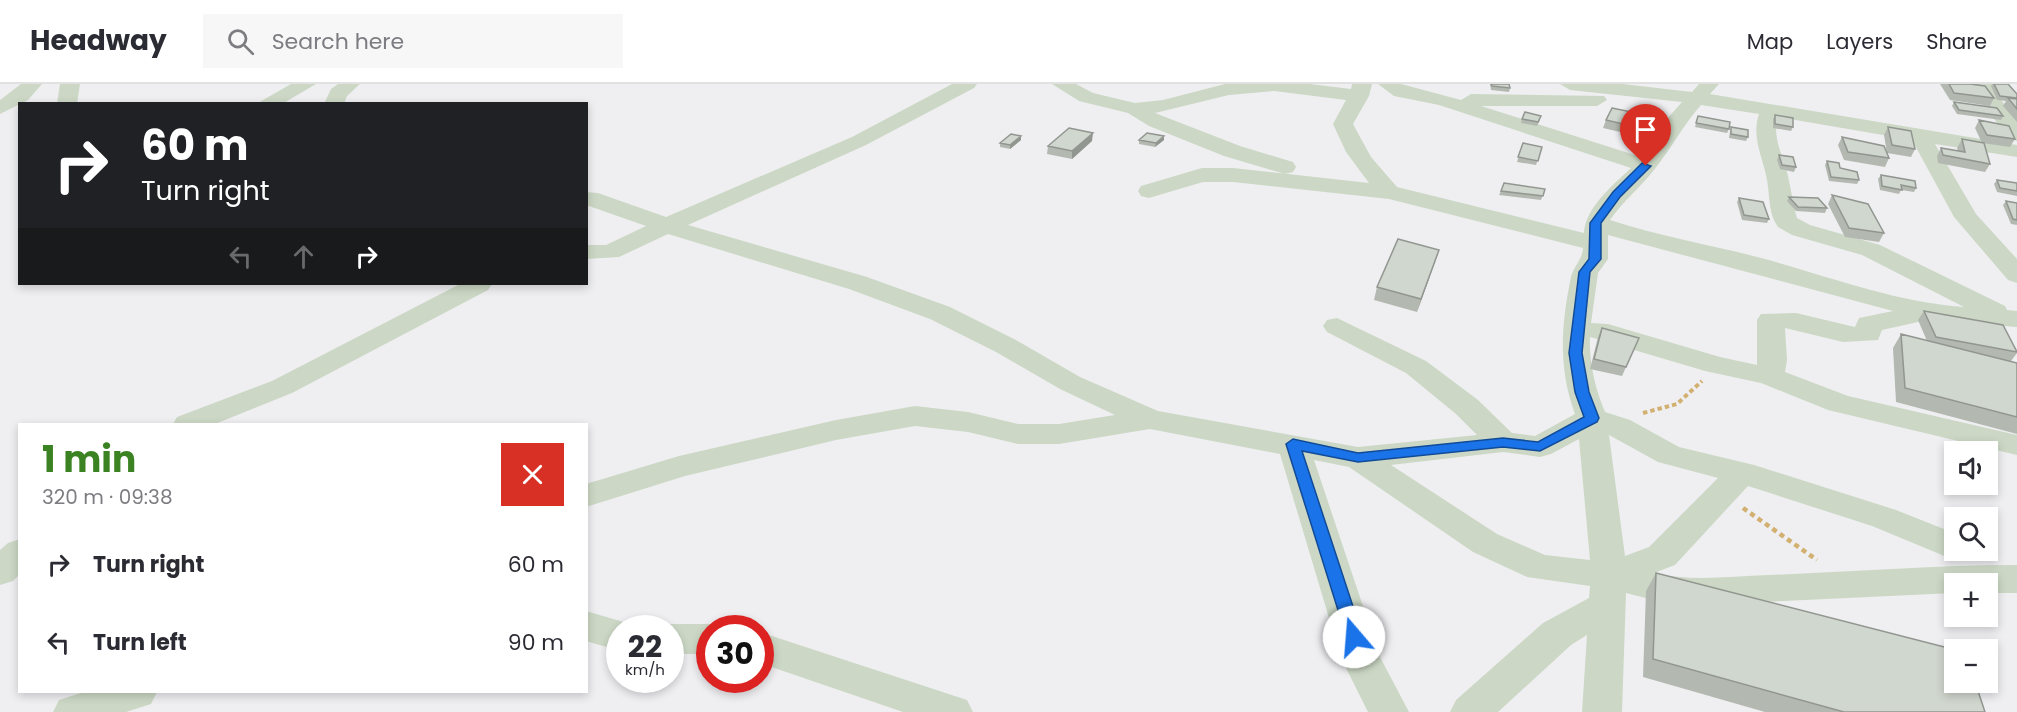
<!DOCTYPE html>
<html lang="en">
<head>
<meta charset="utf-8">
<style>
	:root { --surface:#fff; --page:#f7f7f7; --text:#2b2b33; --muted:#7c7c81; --line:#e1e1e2; --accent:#3b8222 }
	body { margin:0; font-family:Poppins,sans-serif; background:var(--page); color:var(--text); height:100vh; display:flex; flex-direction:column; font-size:22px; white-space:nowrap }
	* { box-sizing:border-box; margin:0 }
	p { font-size:20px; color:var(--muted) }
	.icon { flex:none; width:33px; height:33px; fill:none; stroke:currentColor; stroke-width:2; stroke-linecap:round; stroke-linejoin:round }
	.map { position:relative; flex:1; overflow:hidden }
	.panel { position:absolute; left:18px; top:339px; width:570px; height:270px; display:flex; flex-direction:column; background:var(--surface); border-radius:0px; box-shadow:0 3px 9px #0003 }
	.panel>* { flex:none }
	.guide { position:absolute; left:18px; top:18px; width:570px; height:183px; border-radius:0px; box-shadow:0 3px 9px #0003; background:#202124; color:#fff; overflow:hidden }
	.tools { position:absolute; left:1944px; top:357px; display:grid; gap:12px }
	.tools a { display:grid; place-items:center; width:54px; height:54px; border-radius:0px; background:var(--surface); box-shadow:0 3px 9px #0003; font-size:30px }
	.speed { position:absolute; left:606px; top:531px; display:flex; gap:12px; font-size:30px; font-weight:700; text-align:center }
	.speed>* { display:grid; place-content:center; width:78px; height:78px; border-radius:50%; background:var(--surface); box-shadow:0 3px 9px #0003; line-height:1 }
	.speed small { font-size:15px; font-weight:400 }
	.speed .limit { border:9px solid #d22; background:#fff; color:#111 }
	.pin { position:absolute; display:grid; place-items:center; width:51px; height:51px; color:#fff; margin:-62px -26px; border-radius:50% 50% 50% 0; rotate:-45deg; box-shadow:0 0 6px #0007 }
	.pin .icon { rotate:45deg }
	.me { position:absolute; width:66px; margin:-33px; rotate:342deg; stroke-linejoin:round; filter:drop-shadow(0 0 4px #0008) }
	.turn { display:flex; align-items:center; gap:21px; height:126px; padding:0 24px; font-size:27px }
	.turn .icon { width:78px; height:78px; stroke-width:2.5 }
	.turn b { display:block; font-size:42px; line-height:51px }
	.lanes { display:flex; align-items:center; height:57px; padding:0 24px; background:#0003; justify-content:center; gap:30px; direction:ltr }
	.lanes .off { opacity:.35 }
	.round { display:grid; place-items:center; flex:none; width:63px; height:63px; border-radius:0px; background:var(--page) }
	.head { display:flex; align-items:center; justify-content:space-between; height:102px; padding:0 24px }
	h1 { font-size:36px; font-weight:700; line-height:45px; color:var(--accent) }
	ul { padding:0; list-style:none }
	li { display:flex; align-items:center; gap:18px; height:78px; padding:0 24px }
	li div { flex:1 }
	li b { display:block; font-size:22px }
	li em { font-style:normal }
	header { display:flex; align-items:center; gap:36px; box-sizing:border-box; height:84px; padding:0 30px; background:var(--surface); border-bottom:2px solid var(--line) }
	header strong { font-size:28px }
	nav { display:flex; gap:33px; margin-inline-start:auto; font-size:21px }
	.search { width:420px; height:54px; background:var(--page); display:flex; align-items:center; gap:15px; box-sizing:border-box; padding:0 21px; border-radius:0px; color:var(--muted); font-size:22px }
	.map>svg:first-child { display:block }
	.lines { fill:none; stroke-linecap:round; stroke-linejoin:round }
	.path-far1 { stroke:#d2b070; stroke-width:4; stroke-dasharray:4.5 3; stroke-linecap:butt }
	.path { stroke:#d2b070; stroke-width:4.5; stroke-dasharray:5 4; stroke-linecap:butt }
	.street { fill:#ccd8c5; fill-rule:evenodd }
	.wall { fill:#b3b9b1 }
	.shaded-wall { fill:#929690 }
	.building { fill:#d0d7ce; stroke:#929690; stroke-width:1.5 }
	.route { fill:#1a73e8; stroke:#114b97; stroke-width:1.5 }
</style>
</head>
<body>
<header>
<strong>Headway</strong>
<div class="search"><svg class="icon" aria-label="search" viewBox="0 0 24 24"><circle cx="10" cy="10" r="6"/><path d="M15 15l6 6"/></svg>Search here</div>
<nav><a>Map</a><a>Layers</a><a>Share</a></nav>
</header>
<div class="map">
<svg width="2017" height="628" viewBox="0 0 2017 628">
	<rect width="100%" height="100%" fill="#efeff2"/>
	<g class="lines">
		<path class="path-far1" d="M1643,329L1677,320L1702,297"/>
		<path class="path" d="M1743,424L1817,476"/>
		<path class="street" d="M21,0H42L28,16L0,30V16Z
			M60,0H80L77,20H57Z
			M291,0H316L282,20H256Z
			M338,0H360L347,12L344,20H324L331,5Z
			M952,0H977L974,4L866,61L688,141L867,193L950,223L1016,256L1080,293L1158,327L1358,363L1477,351L1456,330L1406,289L1327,248L1323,242L1327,236L1337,234L1426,277L1478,316L1512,349L1535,352L1575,330C1558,284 1561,241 1571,193C1574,181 1582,177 1583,164L1389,115L1233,98H1203L1149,114L1141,112L1138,107L1141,102L1202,84H1233L1369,99L1346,68L1333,40L1346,16L1274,7L1229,11L1155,29L1240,62L1293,78L1296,83L1293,88L1285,90L1224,72L1149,42L1128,29L1079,17L1052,0H1076L1093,9L1135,19L1163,16L1225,0H1310L1351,5L1352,0H1372L1369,12L1353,40L1371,73L1397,103L1584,149C1585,124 1613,101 1631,84L1439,21L1394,12L1378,0H1401L1461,16L1471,10L1604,12L1607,16L1597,22H1481L1641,73L1667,35L1682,18L1570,6L1560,0H1623L1692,8L1699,0H1719L1710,10L2017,61V73L1935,60L1976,130L2017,175V199L2008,196L1954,133L1912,56L1778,33C1771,56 1786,76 1789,97C1792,110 1793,121 1797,134L1810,141L1880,161L2005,222L2007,226L2017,227V243L1927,236L1882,246L1878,256L1843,258L1785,244L1787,276L1785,288L1848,312L2017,351V371L1828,326L1761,299L1705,287L1590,253C1589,279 1595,304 1605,328L1630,336L1679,363L1754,381L1896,426L1954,449V466H1970L1966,472L1954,476L1872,442L1748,402L1675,481L1654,489C1691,498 1731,492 1769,491C1852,488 1934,481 2017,481V509H1988V500H1954V509L1677,522L1626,509L1622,628H1582L1587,551L1571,561L1498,628H1450L1456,616L1543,539L1589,514L1590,502L1527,493L1473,468L1349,383L1314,376L1380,573L1409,628H1368L1341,574L1280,370L1150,345L1059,360H1018L968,348L915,342L836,356L685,392L586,423V400L679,372L836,336L915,322L968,328L1018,340H1059L1115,331L1060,305L996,268L930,235L849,205L668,150L619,173L586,175V161H606L646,142L586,121V108L598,109L666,133L852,53ZM1701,21L1759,30C1751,54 1763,73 1767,96C1770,113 1768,129 1778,143L1792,151L1862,171L1964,223C1896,218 1830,193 1765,175C1713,161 1661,153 1610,136C1623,117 1640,104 1654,86C1671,65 1683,41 1701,21ZM1608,151L1893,227L1859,234L1855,243L1796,229L1761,230L1757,236V281L1720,273L1608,240L1591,239L1598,189L1608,175ZM1609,351L1658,378L1718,394L1649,463L1625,472ZM1579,355L1590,476L1545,471L1497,450L1391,381L1503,368L1540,373L1551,370Z
			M1977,0H1997L1995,9L2017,35V57L2010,55C1999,40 1986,26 1975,10Z
			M460,200H492L488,206L292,309L215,340H173L177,333L272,297Z
			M20,455V490L13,497L0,501V466L8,459Z
			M586,527L634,541L635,544H620V567L586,557Z
			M670,540H710L724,544H710V570H670V544H656Z
			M760,548L967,616L973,628H903L760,579Z
			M84,608H157L151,620L126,628H53L59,616Z"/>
	</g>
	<path class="wall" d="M1490,0H1509L1510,4L1509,8L1491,6Z
		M1940,0H1979L1978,1L1994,14L1990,22L1950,16Z
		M1992,0H2008L2017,10V38L2003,22L2006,17L1997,16L1991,2Z
		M1954,18L2003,32L2001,36L1957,30L1952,22Z
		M1646,31L1637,52L1603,44L1606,36Z
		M1775,31L1793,43L1791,47L1773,44V35Z
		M1698,32L1729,45L1727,49L1695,43Z
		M1522,35L1540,36L1537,42L1521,39Z
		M1979,36L2015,55L2010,63L1982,59L1975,44Z
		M1731,43L1748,53L1746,57L1729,54L1730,47Z
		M1888,43L1915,65L1911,73L1887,69L1884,51Z
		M1842,53L1889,74L1885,83L1844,76L1838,61Z
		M1962,55L1990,80L1985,88L1938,79L1937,72L1941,64L1958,67L1957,64Z
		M1021,56L1010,65L1000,63V59Z
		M1139,56H1164L1155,63L1139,60Z
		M1092,57L1072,75L1047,70L1048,62Z
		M1523,59L1542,63L1536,81L1517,78Z
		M1779,71L1796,83L1794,88L1780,85L1777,76Z
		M1827,77L1840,84L1859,96L1857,100L1829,97L1825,81Z
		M1881,91L1916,104L1914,108L1901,106L1899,110L1880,106L1878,95Z
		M1997,96L2017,99V112L1997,108L1994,100Z
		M1545,105L1541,116L1499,111L1501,107Z
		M1832,111L1884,149L1879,158L1845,153L1828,120Z
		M1789,113L1827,124L1825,129L1796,127L1787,117Z
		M1739,114L1769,135L1767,139L1742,136L1737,118Z
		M2006,117L2017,119V141L2011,140L2003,121Z
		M1439,166L1417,228L1374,216L1377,203Z
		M1924,227L2017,267V269L2011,277L2017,279V350L1896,318L1893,264L1901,250L1927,257L1918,236Z
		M1602,244L1639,254L1622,292L1590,285L1598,253Z
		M1656,489L1985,628H1765L1643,593L1646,507Z"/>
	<path class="shaded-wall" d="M1093,49L1092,57L1072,75V67Z
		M1021,52V56L1010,65V61Z
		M1164,52V56L1155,63L1156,59Z
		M1439,166L1435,178L1417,228L1421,215Z"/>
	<path class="building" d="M1491,0H1509L1510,4L1492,2Z
		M1949,0H1970L1985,2L1994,14L1954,9Z
		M1994,0H2008L2017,10V14L2000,12Z
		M2008,14L2017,15V25Z
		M1954,18L1997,24L2003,32L1959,26Z
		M1612,24L1646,31L1640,44L1606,36Z
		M1525,28L1541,32L1538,38L1522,35Z
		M1775,31L1793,34V43L1775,40Z
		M1698,32L1730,38L1729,45L1696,39Z
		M1979,36L2009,42L2015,55L1987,51Z
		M1731,43L1748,46V53L1731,50Z
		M1888,43L1911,47L1915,65L1892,61Z
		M1069,44L1093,49L1072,67L1048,62Z
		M1147,49L1164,52L1156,59L1139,56Z
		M1011,50L1021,52L1010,61L1000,59Z
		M1842,53L1884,62L1889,74L1848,68Z
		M1962,55L1984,59L1990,80L1943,71L1941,64L1965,68Z
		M1523,59L1542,63L1538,77L1518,73Z
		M1779,71L1793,73L1796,83L1782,81Z
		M1827,77L1839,79L1840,84L1857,88L1859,96L1831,93Z
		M1881,91L1915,97L1916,104L1901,101L1902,106L1882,102Z
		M1997,96L2017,99V107L2000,104Z
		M1504,99L1545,105L1543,112L1501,107Z
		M1832,111L1868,120L1884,149L1849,144Z
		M1789,113L1818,114L1827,124L1798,123Z
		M1739,114L1763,118L1769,135L1744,131Z
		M2006,117L2017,119V136L2013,135Z
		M1398,155L1439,166L1421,215L1377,203Z
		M1924,227L2003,241L2017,268L1936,253Z
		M1602,244L1639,254L1626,283L1594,275Z
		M1901,250L2017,279V333L1905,304Z
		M1656,489L1956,566H1954V598H1975L1985,628H1844L1653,575Z"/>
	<path class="route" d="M1642,79L1651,82L1620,113L1601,139V175L1590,188L1582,269L1589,308L1599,334L1597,338L1540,367L1503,363L1358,378L1302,367L1363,553L1360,558H1348L1286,360L1293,355L1358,369L1503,354L1538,358L1584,333L1575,308L1569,269L1579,188L1589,175L1590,139L1613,108Z"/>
</svg>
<div class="tools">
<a><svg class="icon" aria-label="sound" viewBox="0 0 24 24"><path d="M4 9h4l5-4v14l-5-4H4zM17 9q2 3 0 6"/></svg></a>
<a><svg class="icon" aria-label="search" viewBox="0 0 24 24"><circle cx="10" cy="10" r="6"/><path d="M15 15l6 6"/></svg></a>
<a>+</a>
<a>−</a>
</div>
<div class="speed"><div>22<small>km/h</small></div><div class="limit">30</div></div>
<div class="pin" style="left:1646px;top:82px;background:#d93025"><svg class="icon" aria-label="arrive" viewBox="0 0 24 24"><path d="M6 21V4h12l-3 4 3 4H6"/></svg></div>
<svg class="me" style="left:1354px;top:553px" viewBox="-20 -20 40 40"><circle r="19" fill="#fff"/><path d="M0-13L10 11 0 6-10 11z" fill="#1a73e8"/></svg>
<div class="guide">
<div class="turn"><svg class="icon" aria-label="right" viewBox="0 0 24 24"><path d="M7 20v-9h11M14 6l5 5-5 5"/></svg><div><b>60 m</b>Turn right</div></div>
<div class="lanes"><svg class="icon off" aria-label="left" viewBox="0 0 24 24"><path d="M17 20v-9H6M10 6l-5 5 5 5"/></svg><svg class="icon off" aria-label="ahead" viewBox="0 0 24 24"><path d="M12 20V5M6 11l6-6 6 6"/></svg><svg class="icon" aria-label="right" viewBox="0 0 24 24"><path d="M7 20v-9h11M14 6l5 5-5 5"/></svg></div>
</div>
<section class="panel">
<div class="head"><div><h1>1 min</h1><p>320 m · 09:38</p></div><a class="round" style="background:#d93025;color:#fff"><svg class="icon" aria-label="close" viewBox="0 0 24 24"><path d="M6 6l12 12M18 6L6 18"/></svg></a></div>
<ul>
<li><svg class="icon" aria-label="right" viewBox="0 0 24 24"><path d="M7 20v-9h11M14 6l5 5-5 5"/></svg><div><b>Turn right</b></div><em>60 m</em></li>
<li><svg class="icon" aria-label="left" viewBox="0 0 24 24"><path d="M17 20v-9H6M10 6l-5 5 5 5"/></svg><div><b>Turn left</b></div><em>90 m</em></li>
</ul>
</section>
</div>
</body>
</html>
